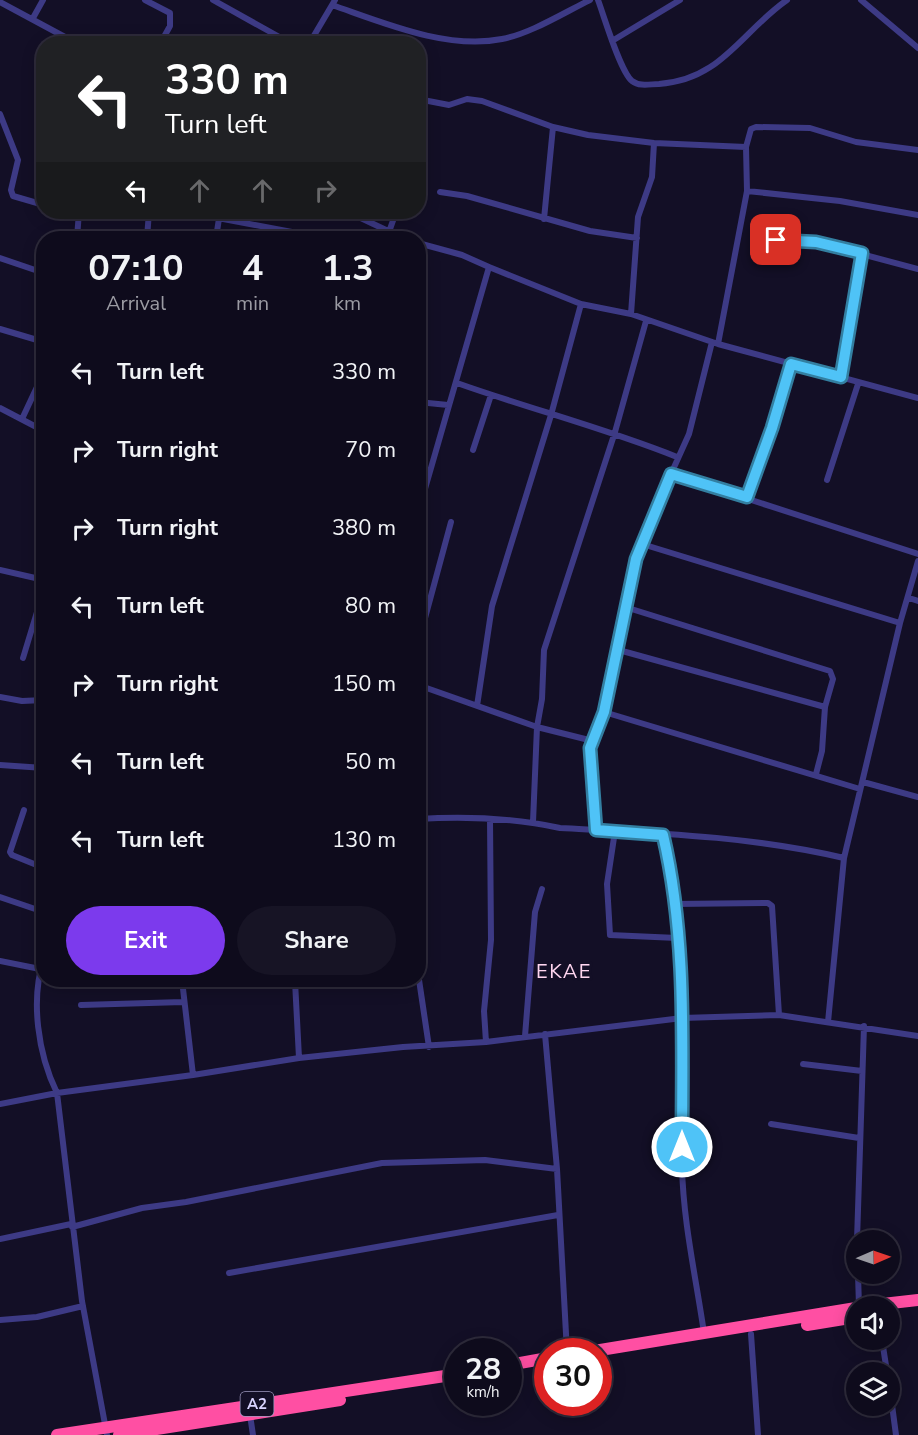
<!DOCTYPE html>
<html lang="en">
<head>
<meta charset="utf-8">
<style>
	:root { --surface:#0e0b1c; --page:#171425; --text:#f1f3f6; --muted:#9b9ba3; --line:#2e2b3b; --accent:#7c3aed }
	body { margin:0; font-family:"Nunito Sans",sans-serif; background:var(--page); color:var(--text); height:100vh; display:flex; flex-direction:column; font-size:22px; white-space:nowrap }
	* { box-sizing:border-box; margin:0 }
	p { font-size:20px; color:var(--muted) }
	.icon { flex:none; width:33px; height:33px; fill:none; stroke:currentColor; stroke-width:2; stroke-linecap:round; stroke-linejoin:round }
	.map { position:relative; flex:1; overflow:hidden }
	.drawer { position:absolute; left:36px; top:231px; width:390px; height:756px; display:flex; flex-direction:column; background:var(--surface); border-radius:24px; box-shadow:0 3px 15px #0003,0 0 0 2px var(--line) }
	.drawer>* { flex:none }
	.hud { position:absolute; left:36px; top:36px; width:390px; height:183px; border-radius:24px; box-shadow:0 3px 15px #0003,0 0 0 2px var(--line); background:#202124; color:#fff; overflow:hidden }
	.needle { width:39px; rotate:88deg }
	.tools { position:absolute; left:846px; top:1230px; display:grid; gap:12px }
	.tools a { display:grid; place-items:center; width:54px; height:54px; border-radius:50%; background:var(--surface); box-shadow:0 3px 15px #0003,0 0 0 2px var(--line); font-size:30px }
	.speed { position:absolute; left:444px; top:1338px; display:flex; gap:12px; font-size:30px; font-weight:700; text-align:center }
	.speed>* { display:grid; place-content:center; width:78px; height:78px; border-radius:50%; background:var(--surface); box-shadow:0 3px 15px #0003,0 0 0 2px var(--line); line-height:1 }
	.speed small { font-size:15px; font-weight:400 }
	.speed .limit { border:9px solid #d22; background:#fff; color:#111 }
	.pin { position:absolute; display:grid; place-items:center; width:51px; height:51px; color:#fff; margin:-26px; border-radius:12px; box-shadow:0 3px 9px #0006 }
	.me { position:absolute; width:66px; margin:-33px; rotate:0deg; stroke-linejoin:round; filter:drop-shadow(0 0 4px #0008) }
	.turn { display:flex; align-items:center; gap:21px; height:126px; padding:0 30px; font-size:27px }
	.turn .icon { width:78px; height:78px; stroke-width:2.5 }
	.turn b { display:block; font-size:42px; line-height:51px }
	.lanes { display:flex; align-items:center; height:57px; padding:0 30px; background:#0003; justify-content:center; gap:30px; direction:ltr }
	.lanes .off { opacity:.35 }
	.eta { display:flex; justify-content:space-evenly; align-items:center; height:102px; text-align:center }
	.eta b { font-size:36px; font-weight:700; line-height:42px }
	.action { display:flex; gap:12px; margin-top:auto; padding:12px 30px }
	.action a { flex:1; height:69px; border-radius:36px; background:var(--accent); color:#fff; font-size:24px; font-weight:700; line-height:69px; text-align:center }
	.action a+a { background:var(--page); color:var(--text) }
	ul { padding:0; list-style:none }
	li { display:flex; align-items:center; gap:18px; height:78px; padding:0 30px }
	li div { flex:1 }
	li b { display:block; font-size:22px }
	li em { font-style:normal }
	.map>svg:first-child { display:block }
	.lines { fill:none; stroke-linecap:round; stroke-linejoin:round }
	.street { stroke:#3d3a85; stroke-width:6 }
	.highway { stroke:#ff4fa3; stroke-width:12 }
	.route-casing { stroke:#337fa1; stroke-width:15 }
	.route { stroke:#4fc3f7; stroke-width:10 }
	.labels { text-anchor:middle; stroke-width:6; stroke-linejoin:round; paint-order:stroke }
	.shield { fill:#130f26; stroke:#9e99be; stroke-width:1.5 }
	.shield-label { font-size:15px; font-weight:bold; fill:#d9d4ff }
	.quarter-label { font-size:20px; letter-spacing:1.5px; fill:#ffd6f0; stroke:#130f26 }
</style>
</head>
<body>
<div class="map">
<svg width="918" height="1435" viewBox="0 0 918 1435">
	<rect width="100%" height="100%" fill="#130f26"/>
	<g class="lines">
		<path class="street" d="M145,0L170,13V26L160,44
			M213,0L292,44
			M598,0C604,16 620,71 632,81C640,87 650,84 659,84C721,80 741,32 787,0
			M861,0L918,48
			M0,2L78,44
			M332,5C384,23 447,50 502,39C530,34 565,12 590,0
			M33,18L43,0
			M612,41L680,0
			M309,44L335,0
			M418,99L449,105L467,99L482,101L553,127L588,135L654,143L746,147
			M0,114L18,160L11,190L13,196L44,205
			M747,191L840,201L918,215
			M440,192L467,196L590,231L637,238
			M70,212L79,214
			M348,212L403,238
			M218,218L313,236L314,238
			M544,219L553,127
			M389,232L396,212
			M77,238L79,212
			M147,238L149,212
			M216,238L220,212
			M776,240L816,242L918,269
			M418,243L462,255L489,267L418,513
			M0,258L44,273
			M489,267L581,304L631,314L718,344L918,398
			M631,314L638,217L652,177L654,143
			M0,329L44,342
			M718,344L747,191L746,147L751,129L756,127L810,128L856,142L918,150
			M841,377L862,253
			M457,383C530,409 605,428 677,457
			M418,402L448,405
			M0,408L44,431
			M22,419L44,372
			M473,450L491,395
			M418,468L430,471
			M671,474L689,434L712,342
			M827,480L858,384
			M747,497L772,428L791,364
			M642,544L900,623
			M0,570L44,580
			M909,598L918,601
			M625,607L830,671L833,679L825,707L822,751L816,774
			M418,644L451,522
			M615,649L825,707
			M23,658L44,589
			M418,685L537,727L593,741
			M0,697L22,701L44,700
			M477,706L492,606L551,415L581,304
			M604,712L860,789
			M0,765L44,768
			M863,782L918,797
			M24,810L10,852L12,855L44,868
			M418,819C466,816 514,818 560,828C655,833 751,836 844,858
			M533,822L537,727L542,699L544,650L615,432L646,321
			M595,830L590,748L604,712L636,559L671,474L918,554
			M615,831L607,884L610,935L677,938
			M664,835C688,943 680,1055 682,1166C683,1221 696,1278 704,1333
			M0,897L44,912
			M674,904L768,903L772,906L779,1015
			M44,958C30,1000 38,1054 57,1093L82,1301L107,1435
			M0,961L40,969
			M418,973L429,1047
			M182,980L193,1075
			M295,981L299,1058
			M81,1005L183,1002
			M828,1022L844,858L900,623L918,561
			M545,1034L557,1169L567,1352
			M525,1036L535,912L542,889
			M486,1042L484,1011L491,940L490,819
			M803,1064L862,1071
			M0,1104L57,1093L193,1075L299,1058L403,1047L486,1042L682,1018L779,1015L918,1036
			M771,1124L859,1138
			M72,1227L142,1208L186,1202L382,1163L485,1160L557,1169
			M0,1239L71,1224
			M857,1240L864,1026
			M229,1273L558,1215
			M858,1274L859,1306
			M0,1320L37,1317L83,1306
			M751,1334L758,1435
			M882,1340L887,1372
			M890,1390L896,1435
			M250,1415L253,1435"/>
		<path class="highway" d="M865,1306L918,1300
			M807,1325L856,1317
			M588,1352L856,1308
			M508,1365L548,1358
			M57,1435L458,1374
			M119,1435L340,1400"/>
	</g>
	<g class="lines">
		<g class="route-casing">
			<path id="route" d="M682,1147C682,1044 687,937 663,835L596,830L590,748L604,712L636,559L671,474L747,497L772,428L791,364L841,377L862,253L816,242L776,240"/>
		</g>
		<use href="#route" class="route"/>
	</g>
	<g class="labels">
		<rect class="shield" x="240.5" y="1392" width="33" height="24" rx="4.5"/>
		<g class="shield-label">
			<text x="257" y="1409">A2</text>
		</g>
		<g class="quarter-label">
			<text x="564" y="978">EKAE</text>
		</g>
	</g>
</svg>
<div class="tools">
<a><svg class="needle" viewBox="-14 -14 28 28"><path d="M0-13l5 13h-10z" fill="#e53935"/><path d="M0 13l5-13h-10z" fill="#9b9ba3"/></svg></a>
<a><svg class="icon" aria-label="sound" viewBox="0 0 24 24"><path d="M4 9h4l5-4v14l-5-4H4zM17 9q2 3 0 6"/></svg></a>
<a><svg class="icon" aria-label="layers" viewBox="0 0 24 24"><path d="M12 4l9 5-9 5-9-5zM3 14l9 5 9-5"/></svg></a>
</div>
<div class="speed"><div>28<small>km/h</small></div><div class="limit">30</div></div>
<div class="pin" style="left:776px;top:240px;background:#d93025"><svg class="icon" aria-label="arrive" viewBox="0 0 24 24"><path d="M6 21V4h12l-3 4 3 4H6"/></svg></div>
<svg class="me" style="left:682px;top:1147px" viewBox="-20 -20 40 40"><circle r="17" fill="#4fc3f7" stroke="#fff" stroke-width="3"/><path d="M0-11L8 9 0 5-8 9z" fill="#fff"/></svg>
<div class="hud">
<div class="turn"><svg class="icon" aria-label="left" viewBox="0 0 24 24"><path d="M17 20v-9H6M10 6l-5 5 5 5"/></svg><div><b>330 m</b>Turn left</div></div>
<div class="lanes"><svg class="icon" aria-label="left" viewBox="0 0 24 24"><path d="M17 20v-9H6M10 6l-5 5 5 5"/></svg><svg class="icon off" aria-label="ahead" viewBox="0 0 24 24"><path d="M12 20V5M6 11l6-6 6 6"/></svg><svg class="icon off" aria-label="ahead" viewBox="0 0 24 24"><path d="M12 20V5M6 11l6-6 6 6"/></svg><svg class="icon off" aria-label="right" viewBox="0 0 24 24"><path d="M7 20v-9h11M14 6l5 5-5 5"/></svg></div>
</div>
<section class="drawer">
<div class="eta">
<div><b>07:10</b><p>Arrival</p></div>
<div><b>4</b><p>min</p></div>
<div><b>1.3</b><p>km</p></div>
</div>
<ul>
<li><svg class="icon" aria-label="left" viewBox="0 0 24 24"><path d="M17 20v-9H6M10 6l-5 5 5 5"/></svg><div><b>Turn left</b></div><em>330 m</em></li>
<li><svg class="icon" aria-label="right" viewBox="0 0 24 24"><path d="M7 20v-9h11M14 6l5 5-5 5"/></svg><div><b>Turn right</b></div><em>70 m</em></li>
<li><svg class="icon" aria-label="right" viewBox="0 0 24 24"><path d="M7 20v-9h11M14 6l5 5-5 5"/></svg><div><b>Turn right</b></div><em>380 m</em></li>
<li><svg class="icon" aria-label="left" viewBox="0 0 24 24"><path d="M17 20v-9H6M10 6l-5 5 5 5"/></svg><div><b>Turn left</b></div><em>80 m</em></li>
<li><svg class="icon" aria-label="right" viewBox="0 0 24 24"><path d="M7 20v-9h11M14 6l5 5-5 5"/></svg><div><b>Turn right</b></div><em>150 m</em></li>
<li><svg class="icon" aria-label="left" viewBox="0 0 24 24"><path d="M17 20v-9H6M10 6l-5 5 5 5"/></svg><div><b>Turn left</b></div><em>50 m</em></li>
<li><svg class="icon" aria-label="left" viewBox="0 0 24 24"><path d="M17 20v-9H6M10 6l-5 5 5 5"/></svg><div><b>Turn left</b></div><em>130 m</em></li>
</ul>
<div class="action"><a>Exit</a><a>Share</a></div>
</section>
</div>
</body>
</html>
